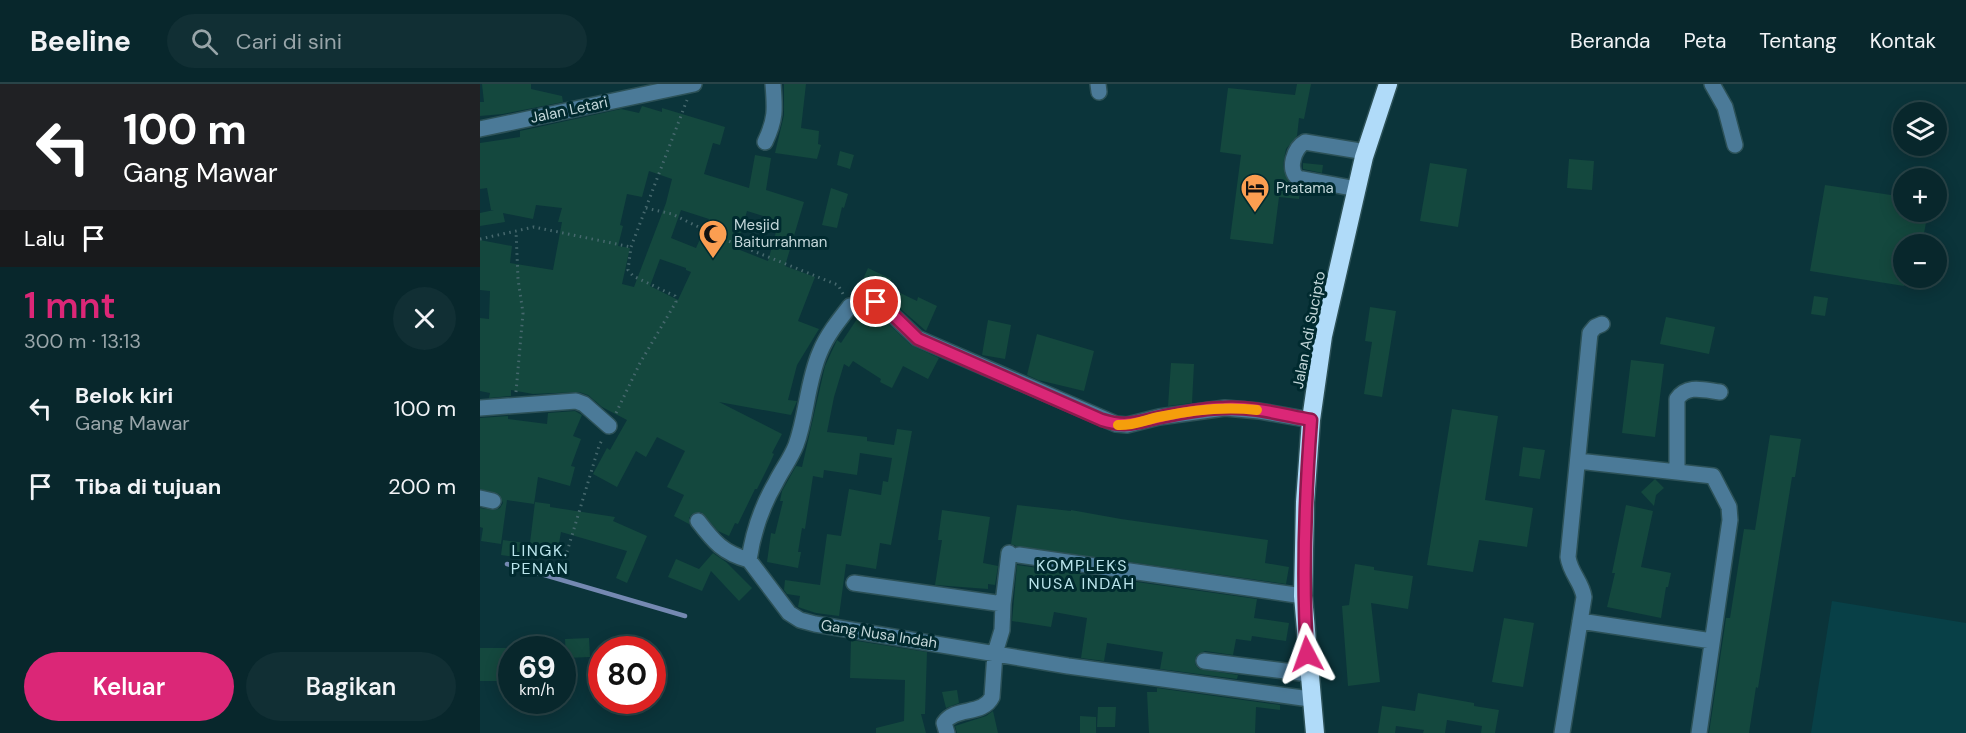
<!DOCTYPE html>
<html lang="id">
<head>
<meta charset="utf-8">
<style>
	:root { --surface:#08272c; --page:#112f34; --text:#f1f3f6; --muted:#98a5a9; --line:#294448; --accent:#db2777 }
	body { margin:0; font-family:"DM Sans",sans-serif; background:var(--page); color:var(--text); height:100vh; display:flex; flex-direction:column; font-size:22px; white-space:nowrap }
	* { box-sizing:border-box; margin:0 }
	p { font-size:20px; color:var(--muted) }
	.icon { flex:none; width:33px; height:33px; fill:none; stroke:currentColor; stroke-width:2; stroke-linecap:round; stroke-linejoin:round }
	.map { position:relative; flex:1; overflow:hidden }
	.sheet { display:flex; flex-direction:column; background:var(--surface); width:480px }
	.sheet>* { flex:none }
	.top-card { background:#202124; color:#fff; overflow:hidden }
	.controls { position:absolute; left:1413px; top:18px; display:grid; gap:12px }
	.controls a { display:grid; place-items:center; width:54px; height:54px; border-radius:50%; background:var(--surface); box-shadow:0 3px 15px #0003,0 0 0 2px var(--line); font-size:30px }
	.speed { position:absolute; left:18px; top:552px; display:flex; gap:12px; font-size:30px; font-weight:700; text-align:center }
	.speed>* { display:grid; place-content:center; width:78px; height:78px; border-radius:50%; background:var(--surface); box-shadow:0 3px 15px #0003,0 0 0 2px var(--line); line-height:1 }
	.speed small { font-size:15px; font-weight:400 }
	.speed .limit { border:9px solid #d22; background:#fff; color:#111 }
	.pin { position:absolute; display:grid; place-items:center; width:51px; height:51px; color:#fff; margin:-26px; border:3px solid #fff; border-radius:50%; box-shadow:0 2px 6px #0007 }
	.me { position:absolute; width:66px; margin:-33px; rotate:356deg; stroke-linejoin:round; filter:drop-shadow(0 0 4px #0008) }
	.turn { display:flex; align-items:center; gap:21px; height:126px; padding:0 24px; font-size:27px }
	.turn .icon { width:78px; height:78px; stroke-width:2.5 }
	.turn b { display:block; font-size:42px; line-height:51px }
	.then { display:flex; align-items:center; height:57px; padding:0 24px; background:#0003; gap:12px; font-size:22px }
	.round { display:grid; place-items:center; flex:none; width:63px; height:63px; border-radius:32px; background:var(--page) }
	.overview { display:flex; align-items:center; justify-content:space-between; height:102px; padding:0 24px }
	h1 { font-size:36px; font-weight:600; line-height:45px; color:var(--accent) }
	.primary-button { display:flex; gap:12px; margin-top:auto; padding:12px 24px }
	.primary-button a { flex:1; height:69px; border-radius:36px; background:var(--accent); color:#fff; font-size:24px; font-weight:600; line-height:69px; text-align:center }
	.primary-button a+a { background:var(--page); color:var(--text) }
	ul { padding:0; list-style:none }
	li { display:flex; align-items:center; gap:18px; height:78px; padding:0 24px }
	li div { flex:1 }
	li b { display:block; font-size:22px }
	li em { font-style:normal }
	header { display:flex; align-items:center; gap:36px; box-sizing:border-box; height:84px; padding:0 30px; background:var(--surface); border-bottom:2px solid var(--line) }
	header strong { font-size:28px }
	nav { display:flex; gap:33px; margin-inline-start:auto; font-size:21px }
	.search { width:420px; height:54px; background:var(--page); display:flex; align-items:center; gap:15px; box-sizing:border-box; padding:0 21px; border-radius:33px; color:var(--muted); font-size:22px }
	main { display:flex; flex:1; min-height:0 }
	.map>svg:first-child { display:block }
	.built { fill:#084047 }
	.lines { fill:none; stroke-linecap:round; stroke-linejoin:round }
	.stream { stroke:#7589b2; stroke-width:4.5 }
	.building { fill:#14483e; fill-rule:evenodd }
	.minor-casing { stroke:#2c5157; stroke-width:18 }
	.highway-casing { stroke:#2c5157; stroke-width:21 }
	.path { stroke:#46686d; stroke-width:3; stroke-dasharray:1.5 4.5; stroke-linecap:butt }
	.minor { stroke:#4b7a98; stroke-width:15 }
	.highway { stroke:#b0dbf9; stroke-width:18 }
	.route-casing { stroke:#8e194d; stroke-width:15 }
	.route { stroke:#db2777; stroke-width:10 }
	.slow { stroke:#f59e0b; stroke-width:10 }
	.labels { text-anchor:middle; stroke-width:6; stroke-linejoin:round; paint-order:stroke }
	.street-label { font-size:15px; fill:#c3d7da; stroke:#002a2f }
	.poi-label { font-size:15px; fill:#c3d7da; stroke:#002a2f; text-anchor:start }
	.neighbourhood-label { font-size:16px; letter-spacing:1.5px; fill:#bbe5ec; stroke:#002a2f }
</style>
</head>
<body>
<header>
<strong>Beeline</strong>
<div class="search"><svg class="icon" aria-label="search" viewBox="0 0 24 24"><circle cx="10" cy="10" r="6"/><path d="M15 15l6 6"/></svg>Cari di sini</div>
<nav><a>Beranda</a><a>Peta</a><a>Tentang</a><a>Kontak</a></nav>
</header>
<main>
<section class="sheet">
<div class="top-card">
<div class="turn"><svg class="icon" aria-label="left" viewBox="0 0 24 24"><path d="M17 20v-9H6M10 6l-5 5 5 5"/></svg><div><b>100 m</b>Gang Mawar</div></div>
<div class="then">Lalu<svg class="icon" aria-label="arrive" viewBox="0 0 24 24"><path d="M6 21V4h12l-3 4 3 4H6"/></svg></div>
</div>
<div class="overview"><div><h1>1 mnt</h1><p>300 m · 13:13</p></div><a class="round"><svg class="icon" aria-label="close" viewBox="0 0 24 24"><path d="M6 6l12 12M18 6L6 18"/></svg></a></div>
<ul>
<li><svg class="icon" aria-label="left" viewBox="0 0 24 24"><path d="M17 20v-9H6M10 6l-5 5 5 5"/></svg><div><b>Belok kiri</b><p>Gang Mawar</p></div><em>100 m</em></li>
<li><svg class="icon" aria-label="arrive" viewBox="0 0 24 24"><path d="M6 21V4h12l-3 4 3 4H6"/></svg><div><b>Tiba di tujuan</b></div><em>200 m</em></li>
</ul>
<div class="primary-button"><a>Keluar</a><a>Bagikan</a></div>
</section>
<div class="map">
<svg width="1486" height="649" viewBox="0 0 1486 649">
	<rect width="100%" height="100%" fill="#0b343a"/>
	<path class="built" d="M1352,517L1486,539V649H1331Z"/>
	<g class="lines">
		<path class="stream" d="M27,480L205,532"/>
	</g>
	<path class="building" d="M2,0H51V5L82,12L83,18L23,30L0,32V18H4Z
		M304,0H326L321,44L339,47L338,60L341,61L337,75L295,69L304,31Z
		M817,0H831L824,35L819,34L817,52L806,65L803,81L808,97L811,101L820,104L819,115L799,113L793,160L750,155L761,71L740,68L748,4L815,11Z
		M162,22L182,28V24L245,43L240,61L233,59L224,90L269,104L275,71L291,74L286,106L324,118L305,182L335,193L318,237L339,245L317,281L308,316L317,317L311,331L239,318L302,350L292,369L294,370L291,377L277,405H275L258,440L255,439L249,452L238,447L221,428L212,430L209,434V440L194,432L204,411L187,403L205,367L177,353L166,373L156,367L137,403L113,390L127,364L130,366L147,336L122,323L108,311L99,308L53,310L31,306V312L9,314L10,309L0,307V234L9,235L10,207L0,206V156L32,162L30,179L73,186L82,138H78L82,124L56,121L53,135L23,129L25,138L0,142V129L14,126H11L7,104L0,105V59L40,53V47L141,25L159,29ZM169,87L192,95L186,119L154,203L142,200L150,164L138,162L143,142L140,141L147,110L162,113ZM201,126L229,135L216,164L191,154ZM267,127L299,137L288,177L260,166L261,164L257,162ZM180,175L206,184V186L211,188L198,216L170,202Z
		M360,67L374,71L370,85L357,81Z
		M1089,75L1114,77L1112,106L1087,104Z
		M823,79L843,81L842,89L823,85Z
		M950,79L987,85L978,143L940,137Z
		M1345,101L1424,113V128H1448L1442,160H1424V202L1330,187Z
		M351,104L368,110L364,124L362,123L357,144L342,141Z
		M388,184L411,195L403,211L380,202Z
		M412,205L437,217L438,213L457,222L446,247L408,214Z
		M1334,212L1348,214L1345,232L1331,230Z
		M890,223L916,227L902,313L884,310L892,258L885,257Z
		M379,232L395,242L400,232L431,261L459,274L448,295L423,282L412,304L400,298L401,295L373,277L369,283L364,280L354,313L347,348L387,353V357L414,361L417,345L432,347L411,461L400,459L396,485L366,480L359,532L336,529L318,523L320,512L307,510L304,506L305,496L340,501L347,450L361,452L369,405L401,411L403,397L408,398L412,374L380,369L377,391L344,386L343,394L333,392L325,445L322,444L318,468H321L318,484L287,478L291,449L295,450L303,417H300L302,407L316,382L322,383L345,282L357,256L361,259Z
		M1186,233L1235,243L1229,270L1180,260Z
		M508,236L531,241L525,275L502,271Z
		M557,250L614,267L604,307L558,296L547,291Z
		M1151,276L1184,280L1175,353L1142,349Z
		M691,279L714,280L712,319L688,322Z
		M972,325L1018,332L1005,416L1053,424L1047,463L999,456L993,488L947,481Z
		M95,327L102,331L93,352L101,355L91,382L95,383L90,402L58,393L54,420L27,416L21,460L1,457L3,444L0,443V424L15,426L20,424L23,419L19,410L0,405V334L28,332V335L67,340L68,329Z
		M1290,351L1321,355L1315,393H1312L1278,604L1276,603L1269,649H1229L1246,534H1250L1264,445L1275,446Z
		M1043,363L1065,366L1060,395L1039,392Z
		M1175,395L1184,404L1176,411L1174,422L1161,408Z
		M55,418L70,420V423L135,433L133,437L167,452L147,499L136,494L147,467L81,448L77,471L49,467Z
		M537,421L591,427V426L641,435L788,456L785,479L809,483L806,500L536,462L531,460Z
		M1146,421L1173,427L1161,483L1191,489L1188,503H1186L1181,534L1127,523L1135,489H1132Z
		M462,426L510,433L503,479L518,482L515,501L508,500V505L455,501L462,456H458Z
		M23,456L46,459L44,474L21,471Z
		M233,469L246,478L272,504L259,517L231,487L222,507L188,493L196,475L219,485Z
		M875,480L894,483V486L933,492L928,525L891,519L900,598L868,602L862,522L869,521Z
		M537,481L777,515L774,534L809,539L806,557L772,552L771,557L756,555L753,571L725,567L716,572L715,580L719,585L758,591L757,595L680,585L683,568L627,559L624,577L601,574L607,534L574,528L571,543L532,537Z
		M1024,534L1054,539L1043,603L1012,598Z
		M109,554L110,573L86,574L85,555Z
		M371,556L447,568L445,630H441L446,649H396V644L424,637L425,596L370,594Z
		M0,564H32V597H0Z
		M677,604L800,621V626L776,623L775,649H669L667,608H677Z
		M477,606L479,619L466,624L462,608Z
		M938,609L994,619V622L1019,626L1015,649H1001L1002,642L967,636L965,649H943L944,646L916,642L915,649H898L902,622L935,627Z
		M618,623H636L635,643H617Z
		M513,627L518,649H477L475,642L506,632Z
		M600,632L616,633V649H600Z"/>
	<g class="lines">
		<g class="minor-casing">
			<path id="minor" d="M618,0L619,8
				M1232,0L1245,23L1255,61
				M0,45L214,0
				M285,58C296,35 295,25 293,0
				M877,105L818,94C807,86 814,64 825,58L886,68
				M396,218L402,221L437,254L636,340L647,341L679,333L745,324L779,327L831,336
				M370,222C359,236 347,251 340,268C327,298 327,331 316,361C311,374 302,386 296,398C282,422 273,448 269,476L309,529L320,536L335,540L588,582L830,615
				M0,324L96,317L104,320L129,342
				M1098,377L1233,392L1249,423L1250,436L1219,649
				M1197,388V315C1207,300 1224,306 1240,308
				M0,414L13,417
				M218,437C234,458 243,469 269,476
				M539,471L823,512
				M374,499L523,520
				M1100,537L1232,557
				M724,577L829,590
				M467,649L464,639C475,622 503,632 512,613L515,569L522,546L523,520L529,469
				M1082,649L1104,513C1102,498 1090,489 1088,473L1110,249L1115,243L1122,240"/>
		</g>
		<g class="highway-casing">
			<path id="highway" d="M835,649L823,512L825,418L831,336L843,252L884,73L908,0"/>
		</g>
		<path class="path" d="M166,124L192,130L241,154L358,201L363,210
			M0,155L54,143L151,163
			M36,308L43,229L38,195L36,147
			M136,329L160,279L196,218L195,212L153,192L148,186L151,163L207,16
			M80,491L119,362L123,354"/>
		<use href="#minor" class="minor"/>
		<use href="#highway" class="highway"/>
	</g>
	<g class="lines">
		<g class="route-casing">
			<path id="route" d="M396,218L402,220L438,255L622,336C647,344 657,338 681,333C701,329 723,324 744,324C773,322 803,331 831,336C825,415 822,492 827,570"/>
		</g>
		<use href="#route" class="route"/>
		<path class="slow" d="M638,341C652,342 665,336 679,333C711,326 744,322 777,326"/>
	</g>
	<defs>
		<g id="hotel-pin" transform="scale(1.5)"><path d="M0 17L-7.5 6A9.5 9.5 0 1 1 7.5 6Z" fill="#fb9e51" stroke="#002a2f"/><path d="M-6-4.5h1.5V1H6V5H4.5V3h-9V5H-6ZM-4 0a1.8 1.8 0 1 1 3.6 0ZM.5 0V-2.5h3Q6-2.5 6 0Z" fill="#111"/></g>
		<g id="mosque-pin" transform="scale(1.5)"><path d="M0 17L-7.5 6A9.5 9.5 0 1 1 7.5 6Z" fill="#fb9e51" stroke="#002a2f"/><path d="M3.5-4.9A6 6 0 1 0 3.5 4.9A5 5 0 1 1 3.5-4.9Z" fill="#111"/></g>
	</defs>
	<g fill-rule="evenodd">
		<use href="#hotel-pin" x="775" y="104"/>
		<use href="#mosque-pin" x="233" y="150"/>
	</g>
	<g class="labels">
		<g class="street-label">
			<text transform="translate(89 26) rotate(-12)" y="5">Jalan Letari</text>
			<text transform="translate(829 246) rotate(-79)" y="5">Jalan Adi Sucipto</text>
			<text transform="translate(399 550) rotate(9)" y="5">Gang Nusa Indah</text>
		</g>
		<g class="poi-label">
			<text x="796" y="109">Pratama</text>
			<text x="254" y="146">Mesjid<tspan x="254" dy="17">Baiturrahman</tspan></text>
		</g>
		<g class="neighbourhood-label">
			<text x="60" y="472">LINGK.<tspan x="60" dy="18">PENAN</tspan></text>
			<text x="602" y="487">KOMPLEKS<tspan x="602" dy="18">NUSA INDAH</tspan></text>
		</g>
	</g>
</svg>
<div class="controls">
<a><svg class="icon" aria-label="layers" viewBox="0 0 24 24"><path d="M12 4l9 5-9 5-9-5zM3 14l9 5 9-5"/></svg></a>
<a>+</a>
<a>−</a>
</div>
<div class="speed"><div>69<small>km/h</small></div><div class="limit">80</div></div>
<div class="pin" style="left:396px;top:218px;background:#d93025"><svg class="icon" aria-label="arrive" viewBox="0 0 24 24"><path d="M6 21V4h12l-3 4 3 4H6"/></svg></div>
<svg class="me" style="left:827px;top:570px" viewBox="-20 -20 40 40"><path d="M0-17L14 15 0 8-14 15z" fill="#db2777" stroke="#fff" stroke-width="4"/></svg>
</div>
</main>
</body>
</html>
